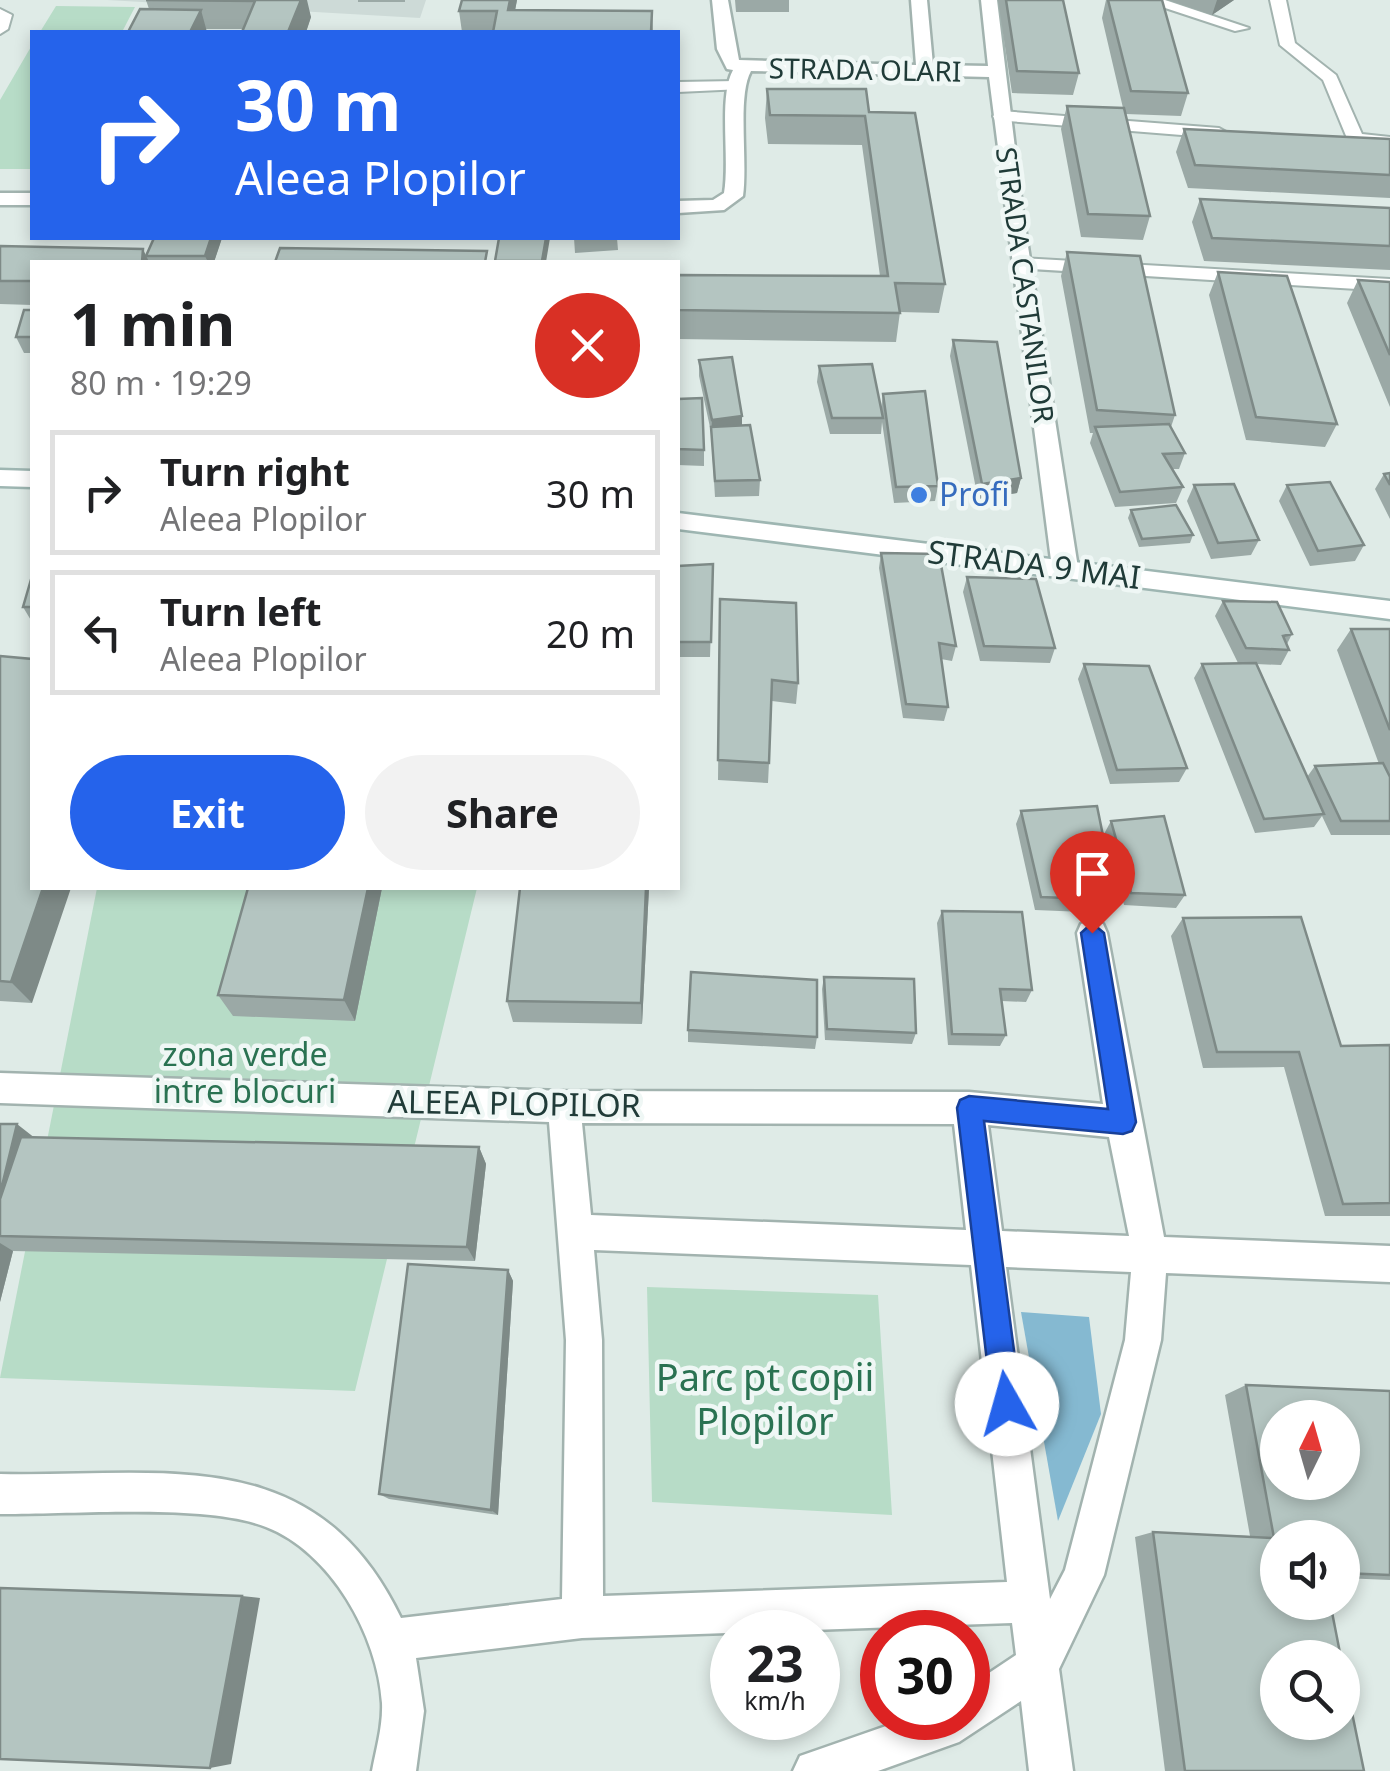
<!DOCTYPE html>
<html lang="en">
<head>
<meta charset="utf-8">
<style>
	:root { --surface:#fff; --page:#f2f2f2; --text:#202124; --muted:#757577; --line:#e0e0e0; --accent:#2563eb }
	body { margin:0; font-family:"Noto Sans",sans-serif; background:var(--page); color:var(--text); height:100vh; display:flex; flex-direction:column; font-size:38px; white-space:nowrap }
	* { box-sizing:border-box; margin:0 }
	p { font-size:32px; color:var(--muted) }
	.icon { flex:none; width:55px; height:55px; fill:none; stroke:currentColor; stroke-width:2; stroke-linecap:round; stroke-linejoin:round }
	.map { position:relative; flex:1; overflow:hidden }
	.side { position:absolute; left:30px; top:260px; width:650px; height:630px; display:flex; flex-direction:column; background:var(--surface); border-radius:0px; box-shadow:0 5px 15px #0003 }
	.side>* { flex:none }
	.banner { position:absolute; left:30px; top:30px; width:650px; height:210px; border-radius:0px; box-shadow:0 5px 15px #0003; background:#2563eb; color:#fff; overflow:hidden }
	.needle { width:65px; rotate:5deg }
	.controls { position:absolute; left:1260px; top:1400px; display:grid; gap:20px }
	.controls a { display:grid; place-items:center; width:100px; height:100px; border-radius:50%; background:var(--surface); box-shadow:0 5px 15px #0003; font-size:50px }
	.speed { position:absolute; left:710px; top:1610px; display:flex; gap:20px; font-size:50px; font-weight:700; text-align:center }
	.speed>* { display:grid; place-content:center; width:130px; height:130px; border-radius:50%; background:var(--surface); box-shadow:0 5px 15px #0003; line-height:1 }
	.speed small { font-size:25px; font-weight:400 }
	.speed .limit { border:15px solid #d22; background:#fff; color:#111 }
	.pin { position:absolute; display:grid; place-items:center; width:85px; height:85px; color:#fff; margin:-102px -42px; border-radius:50% 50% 50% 0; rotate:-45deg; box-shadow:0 0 10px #0007 }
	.pin .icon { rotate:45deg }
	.me { position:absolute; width:110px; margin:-55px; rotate:353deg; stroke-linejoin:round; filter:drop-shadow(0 0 8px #0008) }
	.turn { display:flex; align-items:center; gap:35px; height:210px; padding:0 40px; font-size:45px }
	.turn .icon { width:130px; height:130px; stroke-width:2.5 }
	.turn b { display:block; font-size:70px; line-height:85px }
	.round { display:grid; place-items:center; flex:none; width:105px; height:105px; border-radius:52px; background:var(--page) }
	.overview { display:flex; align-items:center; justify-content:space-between; height:170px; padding:0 40px }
	h1 { font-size:60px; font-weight:700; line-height:75px }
	.button { display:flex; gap:20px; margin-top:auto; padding:20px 40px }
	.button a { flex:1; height:115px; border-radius:60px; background:var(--accent); color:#fff; font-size:40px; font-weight:700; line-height:115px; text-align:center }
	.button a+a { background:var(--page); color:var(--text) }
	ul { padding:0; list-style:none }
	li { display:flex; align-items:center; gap:30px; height:125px; margin:0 20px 15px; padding:0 20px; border:5px solid var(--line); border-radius:0px }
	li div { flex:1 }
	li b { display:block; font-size:38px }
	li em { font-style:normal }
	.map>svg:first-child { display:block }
	.built { fill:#cddad7 }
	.green { fill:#b7dcc7 }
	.water { fill:#85b9d1 }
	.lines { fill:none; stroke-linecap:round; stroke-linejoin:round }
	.lane-casing { stroke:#a2b3af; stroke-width:4 }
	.street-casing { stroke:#a2b3af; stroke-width:5 }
	.secondary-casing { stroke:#9eb6b2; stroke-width:5 }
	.lane { fill:#fff; fill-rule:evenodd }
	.street { fill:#fff; fill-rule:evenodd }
	.secondary { fill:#fff; fill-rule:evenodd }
	.wall { fill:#9ba9a6 }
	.shaded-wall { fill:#7e8a87 }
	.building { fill:#b4c5c1; stroke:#7e8a87; stroke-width:2.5; fill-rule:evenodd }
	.route { fill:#2563eb; stroke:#184099; stroke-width:2.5 }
	.shop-dot { fill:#3f7fe0; stroke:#eff7f5; stroke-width:4 }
	.labels { text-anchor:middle; stroke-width:9; stroke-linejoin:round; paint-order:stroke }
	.far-street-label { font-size:28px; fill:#203b38; stroke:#eff7f5 }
	.shop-label { font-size:32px; fill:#366cbe; stroke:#eff7f5; text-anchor:start }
	.street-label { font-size:32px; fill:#203b38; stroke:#eff7f5 }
	.park-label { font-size:32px; fill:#2a7252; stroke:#eff7f5 }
	.near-park-label { font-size:38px; fill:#2a7252; stroke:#eff7f5 }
</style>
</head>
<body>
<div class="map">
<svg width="1390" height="1771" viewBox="0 0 1390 1771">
	<rect width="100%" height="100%" fill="#dfebe7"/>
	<path class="built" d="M107,0H426L420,18Z"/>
	<path class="green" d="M56,6L135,7L122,32H40Z
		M32,45V169H0V100Z
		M97,888H477L355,1391L0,1378Z
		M647,1287L878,1295L892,1515L652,1502Z"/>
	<path class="water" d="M1021,1312L1089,1317L1101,1414L1058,1521Z"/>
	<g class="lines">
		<g class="lane-casing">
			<path id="lane" d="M1141,0H1165L1249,28L1235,31Z
				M1270,0H1286L1295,43L1336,75L1362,134L1390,137V147L1349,143L1323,80L1280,45Z
				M0,9L12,15L8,29L0,34Z
				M736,81L742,83V89L678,92V82Z
				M1001,111L1219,128L1228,133L1219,138L995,120L993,116Z
				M1021,258L1390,279V291L1014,268L1012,264Z"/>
		</g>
		<g class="street-casing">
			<path id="street" d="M712,0H728L739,60L916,65L911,0H927L933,65L988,66L981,0H997L1023,214L1078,568L1074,574L1065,577L1052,568L989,77L751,71C737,96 748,161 743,196L724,210L678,213V201L713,200L724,193C730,158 718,97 733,70L727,69L717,49Z
				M0,193H32V205H0Z
				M1092,920L1103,924L1107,933L1164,1237L1390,1246V1282L1166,1273L1161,1340L1104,1575L1059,1669L1073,1771H1029L1021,1701L959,1742L878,1771H793L800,1756L909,1718H968V1687L1016,1655L1012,1623L582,1638L416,1658L424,1711L416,1771H372C376,1749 383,1726 382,1703C378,1636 331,1552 266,1527C206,1503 68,1515 0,1514V1474C166,1477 315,1440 401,1618L562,1599L566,1340L549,1122L0,1103V1073L564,1091L969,1092L1103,1104L1077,933L1081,924ZM582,1123L954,1124L966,1230L591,1215ZM988,1125L1109,1137L1129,1236L1002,1231ZM594,1250L971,1265L1007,1582L603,1596L602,1340ZM1006,1267L1131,1272L1125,1340L1065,1570L1050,1599Z"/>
		</g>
		<g class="secondary-casing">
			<path id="secondary" d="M0,470L32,471V487L0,486Z
				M678,513L1390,601V619L678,529Z"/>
		</g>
		<use href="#lane" class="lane"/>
		<use href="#street" class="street"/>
		<use href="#secondary" class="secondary"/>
	</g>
	<path class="wall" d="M146,0H301L311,17L306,32H242L243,29H206L149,9Z
		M358,0H405V2H358Z
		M517,0L515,10L652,11L653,32H462L459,11Z
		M735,0H789V12H736Z
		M998,0H1063L1079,73L1073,95L1012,93Z
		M1106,0H1162L1188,93L1181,116L1126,114L1150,216L1143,240L1081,237L1061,129L1067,106L1123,108L1102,18Z
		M1168,0H1234L1212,15Z
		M767,89L869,112L945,284L939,313L900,312L896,342L678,339V275L880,276L862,145L768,144L765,118Z
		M1184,129L1390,139V198L1188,188L1176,152Z
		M1200,199L1390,208V270L1204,261L1192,222Z
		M222,238L214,262H32V305L0,304V246L146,256Z
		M574,238H617L618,250L575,253Z
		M1067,252L1175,415L1171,427L1185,453L1179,469H1172L1183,487L1176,503L1115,507L1090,443L1093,433H1090L1061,276Z
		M1218,272L1337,424L1325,447L1246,440L1209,295Z
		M1358,280L1390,282V407L1347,303Z
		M32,310V353H24L16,337Z
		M953,340L1021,478L1017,493L978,499L950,356Z
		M699,360L742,425L760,480L759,496L715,497L711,432L699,376Z
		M819,366L881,409L883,394L938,486L935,501L894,503L882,422L881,434H830L817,382Z
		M678,399L704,450V466L678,465Z
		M1390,473V519L1375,489L1384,474Z
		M1194,485L1259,540L1251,555L1211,559L1187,501Z
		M1287,485L1364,545L1355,561L1310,566L1279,501Z
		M1131,510L1193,535L1190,543L1139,547L1128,518Z
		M881,553L956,646L952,661L941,659L948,707L944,721L903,718L879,568Z
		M713,564L710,657H678V566Z
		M32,576V622L23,607Z
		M967,577L1055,648L1050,663L980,661L963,592Z
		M720,599L798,683L796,704L772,701L768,783L718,780Z
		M1223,601L1292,634L1287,644L1289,650L1281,665L1256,664L1307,777L1315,766L1379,764L1337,650L1351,629H1390V835H1331L1322,816L1314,827L1255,833L1194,678L1202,664L1238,663L1215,616Z
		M0,656L32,1003L0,1001Z
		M1084,664L1187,768L1179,782L1110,784L1078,679Z
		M1021,811L1116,900L1109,913L1035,910L1016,824Z
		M1111,821L1185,895L1176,908L1124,905L1104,834Z
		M382,888L355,1021L233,1016L218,995Z
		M520,888H649L642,1024L513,1022L507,1001Z
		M942,911L1032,990L1026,1002L1002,1001L1006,1035L1000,1046L948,1045L937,923Z
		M1183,918L1341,1046L1390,1045V1216H1325L1284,1067L1203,1068L1171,936Z
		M824,977L916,1033L912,1044L825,1040L822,989Z
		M688,1030L817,1037L815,1049L688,1042Z
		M0,1124L33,1137L479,1147L486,1164L475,1261L13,1251L0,1302Z
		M508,1270L513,1281L498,1515L389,1499L379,1494Z
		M1246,1385L1390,1391V1580L1342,1578V1538H1278L1364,1771H1165L1135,1537L1153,1532L1250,1536L1225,1395Z"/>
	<path class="shaded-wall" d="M301,0H307L311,17L306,32H288Z
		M510,0H517L511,32L508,10Z
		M1217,0H1234L1212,15Z
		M201,10L207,32H190Z
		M211,238H222L214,262H208L205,256Z
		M546,238H550L546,262H542Z
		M143,249L149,262H142Z
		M742,416V431L711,436L712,420Z
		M1021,478L1017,493L978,499L982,484Z
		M43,888H71L32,1003L11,982Z
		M368,888H382L355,1021L344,1000Z
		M646,888H649L642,1024L641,1003Z
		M17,1124L40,1142L0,1218V1194Z
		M479,1147L486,1164L475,1261L467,1247Z
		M0,1243L13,1251L0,1302Z
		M508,1270L513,1281L498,1515L491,1510Z
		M242,1596L260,1598L231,1764L210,1768Z"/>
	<path class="building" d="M146,0H301L288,32H242L255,1Z
		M462,0H510L508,10L652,11L651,32H493L497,11H459Z
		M1006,0H1063L1079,73L1017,71Z
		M1108,0H1162L1188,93L1131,91Z
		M140,9L201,10L190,32H128Z
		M767,89H866L869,112L915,113L945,284L895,283L900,313L678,310V275L888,276L865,116L770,115Z
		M1067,106L1124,108L1150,216L1088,214Z
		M1184,129L1390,139V175L1195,165Z
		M1200,199L1390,208V246L1212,238Z
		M154,238H211L205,256H146Z
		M499,238H546L542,261H495Z
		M0,246L143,249L142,262H32V281H0Z
		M280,248L487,251L485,262H275Z
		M1067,252L1140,256L1175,415L1097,410Z
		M1218,272L1287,276L1337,424L1256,417Z
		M1358,280L1390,282V355Z
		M24,310H32V337H16Z
		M953,340L997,342L1021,478L982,484Z
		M732,357L742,416L712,420L699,360Z
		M872,364L883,418H832L819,366Z
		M925,391L938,486L896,487L883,394Z
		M702,398L704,450L678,449V399Z
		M1169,424L1185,453L1163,454L1183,487L1120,492L1095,427Z
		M750,425L760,480L715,481L711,427Z
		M1390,473V485L1384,474Z
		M1330,482L1364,545L1318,551L1287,485Z
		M1234,484L1259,540L1218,543L1194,485Z
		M1176,505L1193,535L1142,539L1131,510Z
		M881,553L939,554L956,646L939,643L948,707L906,704Z
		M713,564L711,642H678V566Z
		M32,576V607H23Z
		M967,577L1036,579L1055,648L984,646Z
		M720,599L796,603L798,683L772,680L769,763L718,760Z
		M1223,601L1277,602L1292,634L1283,636L1289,650L1246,648Z
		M1351,629H1390V730Z
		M0,656L32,659V888H43L11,982L0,981Z
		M1256,663L1324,814L1264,819L1202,664Z
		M1084,664L1149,666L1187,768L1117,770Z
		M1383,763L1390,777V821H1341L1315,766Z
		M1097,806L1116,900L1041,897L1021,811Z
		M1164,816L1185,895L1131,893L1111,821Z
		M248,888H368L344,1000L218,995Z
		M520,888H646L641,1003L507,1001Z
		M942,911L1022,912L1032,990L1000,989L1006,1035L952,1034Z
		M1301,917L1341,1046L1390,1045V1203L1343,1204L1299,1052H1217L1183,918Z
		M691,972L817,980V1037L688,1030Z
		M824,977L914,979L916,1033L827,1029Z
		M0,1124H17L0,1194Z
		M21,1137L479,1147L467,1247L0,1236V1199Z
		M408,1264L508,1270L491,1510L379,1494Z
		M1246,1385L1390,1391V1575L1342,1573V1538H1278V1602H1330L1341,1658H1278V1722H1342V1664L1364,1771H1185L1153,1532L1274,1538ZM1278,1418H1342V1482H1278Z
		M0,1588L242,1596L210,1768L0,1759Z"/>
	<path class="route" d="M1092,923L1104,933L1136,1122L1132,1131L1123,1134L984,1121L1021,1404L1017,1414L1007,1418L997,1414L992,1404L957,1108L960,1100L969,1096L1108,1109L1081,933Z"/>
	<circle class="shop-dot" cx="919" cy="495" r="10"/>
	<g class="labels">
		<g class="far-street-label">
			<text transform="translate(865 70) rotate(1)" y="10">STRADA OLARI</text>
			<text transform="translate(1025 285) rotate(82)" y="10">STRADA CASTANILOR</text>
		</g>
		<g class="shop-label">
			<text x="939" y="506">Profi</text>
		</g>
		<g class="street-label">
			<text transform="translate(1034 565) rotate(7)" y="11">STRADA 9 MAI</text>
			<text transform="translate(514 1104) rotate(1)" y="11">ALEEA PLOPILOR</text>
		</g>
		<g class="park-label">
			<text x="245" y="1066">zona verde<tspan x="245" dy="37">intre blocuri</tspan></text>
		</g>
		<g class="near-park-label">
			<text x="765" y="1391">Parc pt copii<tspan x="765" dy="44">Plopilor</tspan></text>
		</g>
	</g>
</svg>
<div class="controls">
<a><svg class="needle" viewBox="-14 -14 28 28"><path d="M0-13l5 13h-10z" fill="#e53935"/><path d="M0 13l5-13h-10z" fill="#757577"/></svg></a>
<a><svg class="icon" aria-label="sound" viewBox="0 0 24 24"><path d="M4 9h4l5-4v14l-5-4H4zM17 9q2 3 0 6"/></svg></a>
<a><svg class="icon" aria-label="search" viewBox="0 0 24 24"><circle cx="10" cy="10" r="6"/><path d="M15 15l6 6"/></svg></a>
</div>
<div class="speed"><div>23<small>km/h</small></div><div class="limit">30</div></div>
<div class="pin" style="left:1092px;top:933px;background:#d93025"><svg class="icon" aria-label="arrive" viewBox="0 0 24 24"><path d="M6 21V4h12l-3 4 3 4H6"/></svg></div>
<svg class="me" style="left:1007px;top:1404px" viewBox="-20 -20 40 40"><circle r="19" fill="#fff"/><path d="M0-13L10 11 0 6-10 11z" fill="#2563eb"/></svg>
<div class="banner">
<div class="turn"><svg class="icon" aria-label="right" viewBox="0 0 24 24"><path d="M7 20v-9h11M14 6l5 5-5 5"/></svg><div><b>30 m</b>Aleea Plopilor</div></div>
</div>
<section class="side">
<div class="overview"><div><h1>1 min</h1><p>80 m · 19:29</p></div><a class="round" style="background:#d93025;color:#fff"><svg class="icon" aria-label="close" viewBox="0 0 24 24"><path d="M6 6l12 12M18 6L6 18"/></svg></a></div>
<ul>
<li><svg class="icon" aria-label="right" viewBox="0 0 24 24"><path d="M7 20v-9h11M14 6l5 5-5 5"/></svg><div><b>Turn right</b><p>Aleea Plopilor</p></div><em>30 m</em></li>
<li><svg class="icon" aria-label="left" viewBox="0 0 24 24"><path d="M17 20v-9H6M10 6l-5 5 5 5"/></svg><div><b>Turn left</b><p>Aleea Plopilor</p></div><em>20 m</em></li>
</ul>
<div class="button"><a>Exit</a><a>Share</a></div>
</section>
</div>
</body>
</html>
